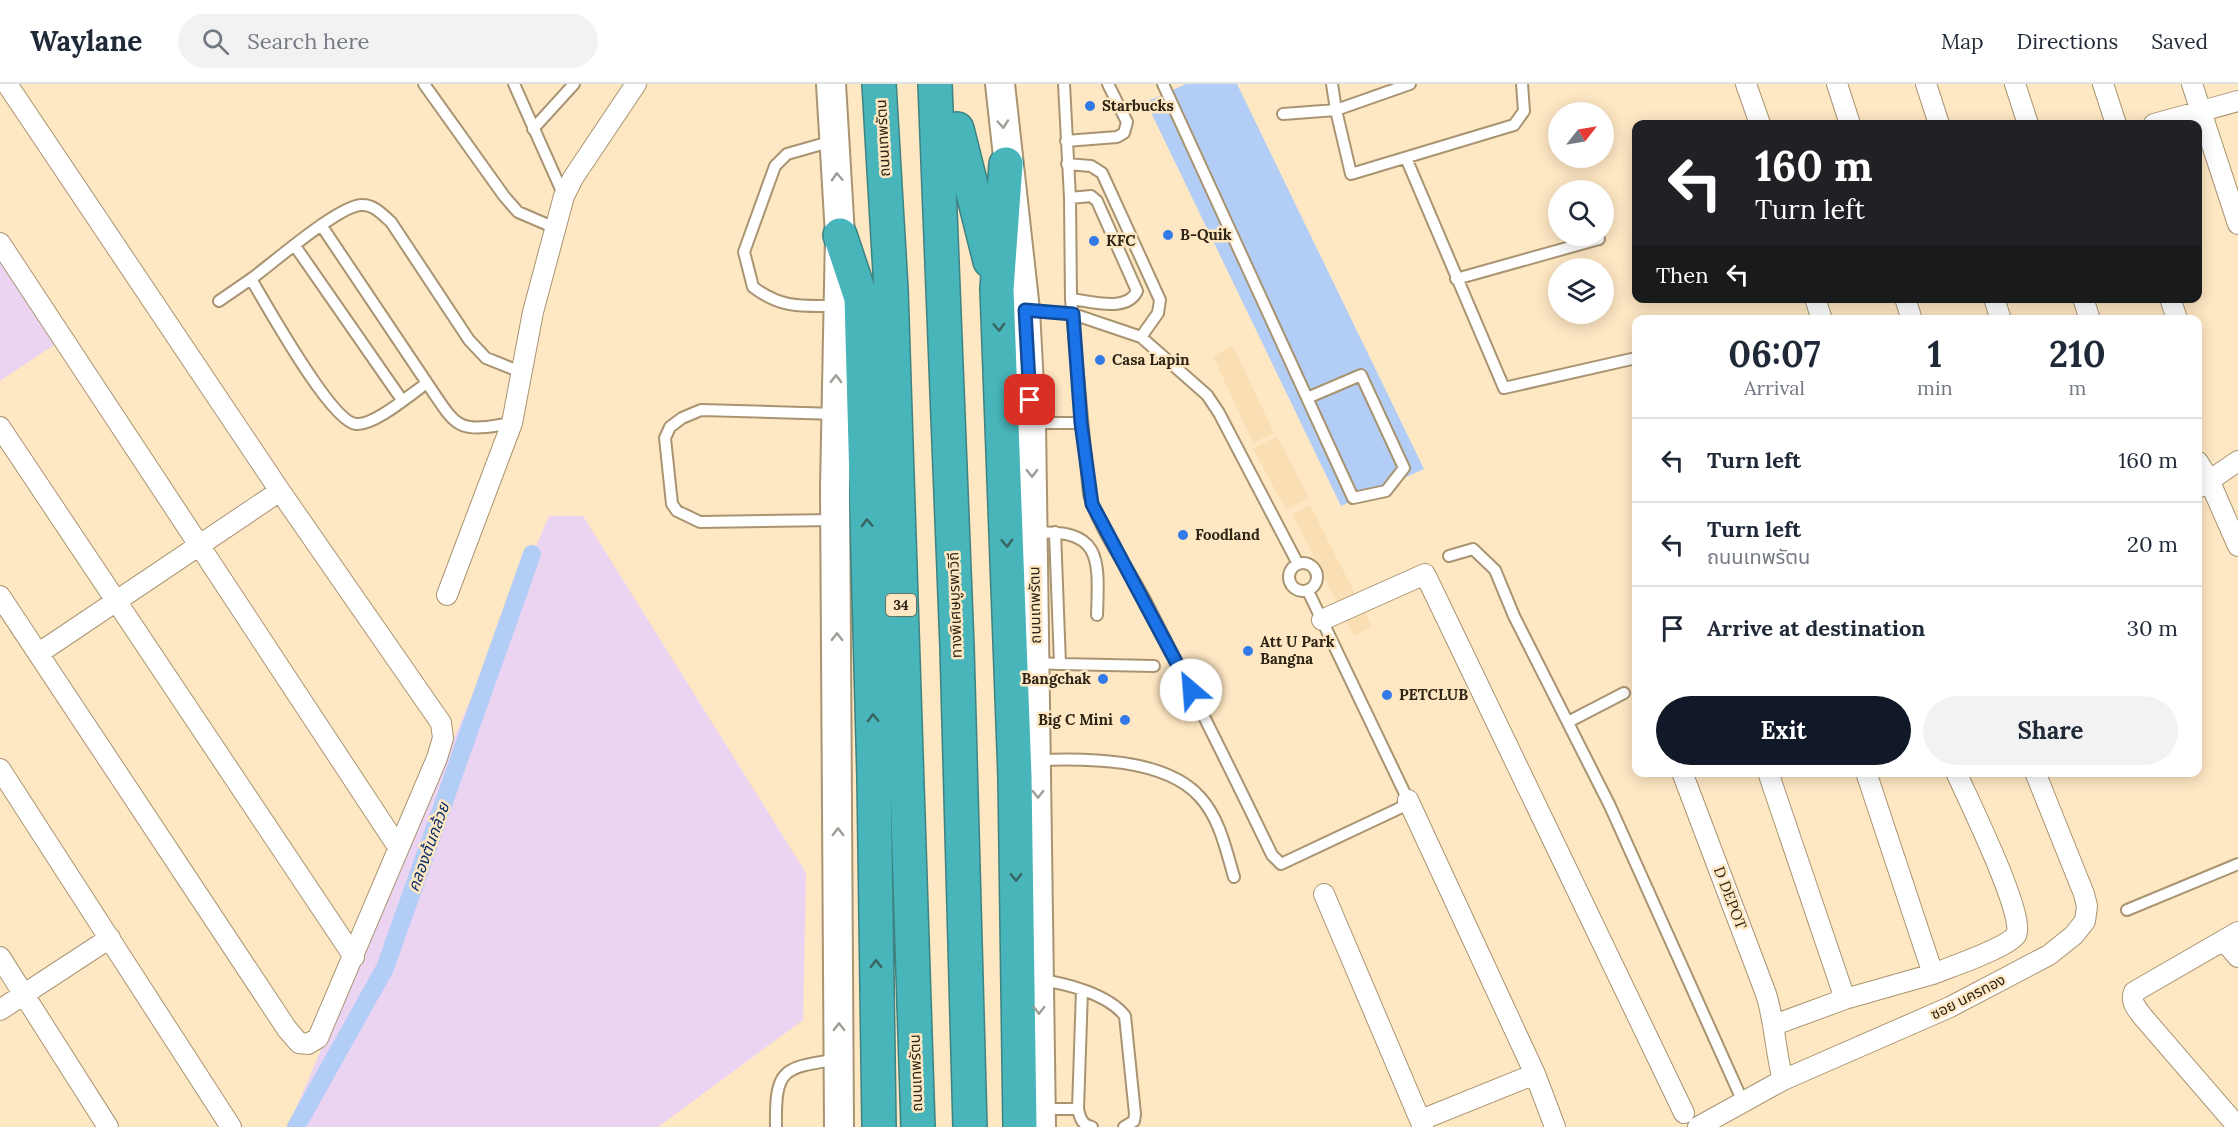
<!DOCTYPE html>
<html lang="en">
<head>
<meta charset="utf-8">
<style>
	:root { --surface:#fff; --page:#f2f2f3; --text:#1f2937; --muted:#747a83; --line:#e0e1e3; --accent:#111827 }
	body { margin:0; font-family:Lora,"Noto Sans Thai",serif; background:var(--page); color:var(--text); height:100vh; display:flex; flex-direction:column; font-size:22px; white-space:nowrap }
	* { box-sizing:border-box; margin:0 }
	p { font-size:20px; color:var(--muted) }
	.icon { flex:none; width:33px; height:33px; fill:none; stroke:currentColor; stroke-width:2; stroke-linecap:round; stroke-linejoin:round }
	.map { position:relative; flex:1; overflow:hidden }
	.drawer { position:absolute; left:1632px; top:231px; width:570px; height:462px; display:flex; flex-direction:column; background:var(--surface); border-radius:12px; box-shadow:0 3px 15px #0003 }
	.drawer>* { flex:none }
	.hud { position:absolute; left:1632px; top:36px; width:570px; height:183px; border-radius:12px; box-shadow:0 3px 15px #0003; background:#202124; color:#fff; overflow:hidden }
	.needle { width:39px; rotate:59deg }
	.controls { position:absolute; left:1548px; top:18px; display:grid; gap:12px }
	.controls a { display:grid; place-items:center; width:66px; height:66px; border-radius:50%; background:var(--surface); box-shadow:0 3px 15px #0003; font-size:30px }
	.pin { position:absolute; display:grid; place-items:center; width:51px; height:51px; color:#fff; margin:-26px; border-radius:12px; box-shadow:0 3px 9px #0006 }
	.me { position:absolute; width:66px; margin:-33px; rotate:333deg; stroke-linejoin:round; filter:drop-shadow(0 0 4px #0008) }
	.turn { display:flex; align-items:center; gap:21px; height:126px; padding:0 24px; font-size:27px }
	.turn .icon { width:78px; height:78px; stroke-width:2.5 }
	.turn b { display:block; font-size:42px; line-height:51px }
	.then { display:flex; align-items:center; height:57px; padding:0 24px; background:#0003; gap:12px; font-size:22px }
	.eta { display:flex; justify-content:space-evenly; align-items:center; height:102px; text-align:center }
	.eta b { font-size:36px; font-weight:700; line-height:42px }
	.button { display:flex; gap:12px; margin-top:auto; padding:12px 24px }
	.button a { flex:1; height:69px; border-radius:36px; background:var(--accent); color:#fff; font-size:24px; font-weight:700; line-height:69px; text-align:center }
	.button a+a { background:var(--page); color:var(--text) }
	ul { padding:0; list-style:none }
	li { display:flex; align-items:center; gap:18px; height:84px; padding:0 24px; border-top:2px solid var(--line) }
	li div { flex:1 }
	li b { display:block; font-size:22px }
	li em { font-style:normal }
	header { display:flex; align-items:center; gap:36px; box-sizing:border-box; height:84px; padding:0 30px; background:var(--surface); border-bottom:2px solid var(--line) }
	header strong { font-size:28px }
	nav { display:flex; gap:33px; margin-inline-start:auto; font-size:21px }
	.search { width:420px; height:54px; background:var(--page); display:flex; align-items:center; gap:15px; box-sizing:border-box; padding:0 21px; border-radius:33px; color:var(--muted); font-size:22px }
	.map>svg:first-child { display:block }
	.built { fill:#fbdfb4 }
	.green { fill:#ebd3f2 }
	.water { fill:#b2cdf6 }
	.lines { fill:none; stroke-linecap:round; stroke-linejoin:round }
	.canal { stroke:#b2cdf6; stroke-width:18 }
	.lane-casing { stroke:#a99472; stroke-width:14 }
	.street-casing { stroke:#a99472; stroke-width:22 }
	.secondary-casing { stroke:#a99472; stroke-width:32 }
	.highway-casing { stroke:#3e8281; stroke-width:36 }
	.lane { stroke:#fff; stroke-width:10 }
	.street { stroke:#fff; stroke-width:20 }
	.secondary { stroke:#fff; stroke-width:28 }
	.highway { stroke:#47b5ba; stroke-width:33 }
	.oneway { stroke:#a09c96 }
	.oneway2 { stroke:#396560 }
	.route-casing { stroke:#114b97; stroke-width:15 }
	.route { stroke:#1a73e8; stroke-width:10 }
	.poi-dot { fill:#3379e7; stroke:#fee7c3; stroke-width:2 }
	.labels { text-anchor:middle; stroke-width:5; stroke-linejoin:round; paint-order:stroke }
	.shield { fill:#fee7c3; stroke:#6c5e4a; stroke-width:1.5 }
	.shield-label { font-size:14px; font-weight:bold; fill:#2d2416 }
	.poi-label { font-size:15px; font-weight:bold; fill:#2d2416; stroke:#fee7c3; text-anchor:start }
	.street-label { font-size:15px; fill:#2d2416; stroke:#fee7c3 }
	.water-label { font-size:16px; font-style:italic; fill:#082f69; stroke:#fee7c3 }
</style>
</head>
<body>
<header>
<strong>Waylane</strong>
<div class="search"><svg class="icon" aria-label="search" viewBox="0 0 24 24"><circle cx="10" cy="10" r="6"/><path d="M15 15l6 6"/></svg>Search here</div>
<nav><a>Map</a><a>Directions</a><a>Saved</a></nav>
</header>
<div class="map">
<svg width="2238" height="1043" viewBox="0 0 2238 1043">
	<rect width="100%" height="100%" fill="#fee7c3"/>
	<path class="built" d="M1233,262L1274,349L1253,359L1213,272Z
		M1277,352L1309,414L1286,426L1253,365Z
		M1310,421L1372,543L1354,552L1292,430Z"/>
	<path class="green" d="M0,173L57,259L0,297Z
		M549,432H583L806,789L803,936L658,1043H288Z"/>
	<path class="water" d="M1186,0H1237L1424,385L1341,422L1146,18Z"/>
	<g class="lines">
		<path class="canal" d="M296,1043L385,884L532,470"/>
		<g class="lane-casing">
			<path id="lane" d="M424,0L504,112L518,128L553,143
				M514,0L564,112
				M1064,0L1070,114L1071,215L1089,410C1100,448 1128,483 1146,518C1189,602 1231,686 1272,771L1281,780L1400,724L1408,716L1308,507
				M1163,0L1353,414L1386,407L1404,384L1361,291L1307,314
				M1410,0L1336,26L1351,90L1514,41L1524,27L1522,0
				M1283,30L1336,26L1332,0
				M533,45L574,0
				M833,57L787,70L775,82L744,168L753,203C782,225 802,222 837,222
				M1066,57L1117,53L1124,49L1127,38L1108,0
				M1406,74L1504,304L1636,274
				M1067,80L1091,82L1102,89L1160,216L1158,229L1141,253
				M1070,114L1091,112L1097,117L1137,207C1127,229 1090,217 1071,215
				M321,141L427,299
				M295,162L402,316
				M1456,195L1599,155
				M219,217L251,195
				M1026,226L1073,230L1141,253L1207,311L1219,329L1298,480
				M512,339C456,349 458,345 427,299C411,310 374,342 356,340C331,338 266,220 251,195C272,180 341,119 363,121C374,121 383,131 391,138L469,256L486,274L521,288
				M1032,339H1081
				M835,436L700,438L677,427L672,420L665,354L670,343L682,334L701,326L836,330
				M1033,449C1102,444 1099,474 1097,531
				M1449,472L1473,465L1495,486L1514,532L1610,722L1743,1018
				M1289 493a14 14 0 1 1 28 0a14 14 0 1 1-28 0Z
				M1036,579L1060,580L1055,448
				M1060,580L1154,582
				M1568,638L1624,609
				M1038,676C1086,674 1165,674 1200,713C1220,735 1226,766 1234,793
				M2127,826L2238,780
				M1040,896C1065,899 1108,910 1125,932L1135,1030L1134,1037L1124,1043
				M1082,906L1078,1025C1080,1034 1082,1041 1092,1043
				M1043,1025H1078
				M776,1043C775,983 783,984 839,975"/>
		</g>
		<g class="street-casing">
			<path id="street" d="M1746,0L1760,40
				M1837,0L1850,40
				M1926,0L1939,40
				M2015,0L2028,40
				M2103,0L2116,40
				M2192,0L2238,140
				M2154,40L2238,17
				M0,159L398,763
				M1815,214L1822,236
				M1905,214L1912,236
				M1994,214L2001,236
				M2083,214L2090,236
				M2170,214L2177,235
				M0,343L354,873
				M2198,378L2209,396L2238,462
				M2200,403L2238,377
				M447,511L512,339L533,228L564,112L573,94L636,0
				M0,512L287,945L299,959L308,960L318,954L437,674L443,654L441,639L280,407L7,0
				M1322,536L1425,490L1684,1029
				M39,569L280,407
				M0,685L231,1043
				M1682,688L1766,910C1775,938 1775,967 1783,996
				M1768,688L1845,915L1774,941
				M1408,716L1535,990L1421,1036
				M1324,810L1423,1043
				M2238,848L2134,908C2130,918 2137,925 2143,933L2238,1043
				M2224,857L2238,873
				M0,873L108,1043
				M1933,890C1950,883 2007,864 2016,851C2027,834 1966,711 1956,688
				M1845,915L1933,890L1866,688
				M0,926L110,854
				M1535,990L1555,1043
				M1698,1043L1783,996L1950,923L2049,871L2074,851L2085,837L2087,822L2084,810L2035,688"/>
		</g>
		<g class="secondary-casing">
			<path id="secondary" d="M831,0L840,151L835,405L839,1043
				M1000,0L1025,226L1031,339L1041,1043"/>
		</g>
		<g class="highway-casing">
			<path id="highway" d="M879,0L891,205L918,1043
				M935,0L957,563L970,1043
				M957,45L990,177
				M1006,80L997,205L1015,693L1020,1043
				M840,151L861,214L874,693L879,1043"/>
		</g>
		<use href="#lane" class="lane"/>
		<use href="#street" class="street"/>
		<use href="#secondary" class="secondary"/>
		<use href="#highway" class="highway"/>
	</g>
	<defs><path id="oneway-chevron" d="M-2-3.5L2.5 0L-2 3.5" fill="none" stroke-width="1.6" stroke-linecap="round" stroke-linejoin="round" transform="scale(1.5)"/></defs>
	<g class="oneway">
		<use href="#oneway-chevron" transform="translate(1003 40) rotate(85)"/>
		<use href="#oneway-chevron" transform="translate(837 93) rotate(-93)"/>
		<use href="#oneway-chevron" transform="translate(836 295) rotate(-89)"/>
		<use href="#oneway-chevron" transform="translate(1032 389) rotate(89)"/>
		<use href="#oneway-chevron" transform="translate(837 553) rotate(-90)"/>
		<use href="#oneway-chevron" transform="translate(1038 710) rotate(90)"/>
		<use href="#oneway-chevron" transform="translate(838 748) rotate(-90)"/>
		<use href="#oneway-chevron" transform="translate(1039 926) rotate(90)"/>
		<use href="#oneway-chevron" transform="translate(839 943) rotate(-90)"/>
	</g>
	<g class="oneway2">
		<use href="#oneway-chevron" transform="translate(999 243) rotate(88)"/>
		<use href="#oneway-chevron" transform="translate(867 439) rotate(-92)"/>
		<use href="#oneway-chevron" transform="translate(1007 459) rotate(88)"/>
		<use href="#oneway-chevron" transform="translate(873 634) rotate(-92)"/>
		<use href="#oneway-chevron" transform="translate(1016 793) rotate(89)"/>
		<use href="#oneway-chevron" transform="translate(876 880) rotate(-91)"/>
	</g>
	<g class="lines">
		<g class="route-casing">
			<path id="route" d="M1030,316L1025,226L1073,230L1081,339L1092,420L1191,606"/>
		</g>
		<use href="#route" class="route"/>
	</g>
	<g class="poi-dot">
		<circle cx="1090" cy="22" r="6"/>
		<circle cx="1168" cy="151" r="6"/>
		<circle cx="1094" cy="157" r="6"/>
		<circle cx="1100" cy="276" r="6"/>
		<circle cx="1183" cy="451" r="6"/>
		<circle cx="1248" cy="567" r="6"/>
		<circle cx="1103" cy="595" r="6"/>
		<circle cx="1387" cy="611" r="6"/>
		<circle cx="1125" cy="636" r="6"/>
	</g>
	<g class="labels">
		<rect class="shield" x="886" y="510" width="30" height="22" rx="4.5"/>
		<g class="shield-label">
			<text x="901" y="526">34</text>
		</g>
		<g class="poi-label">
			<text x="1102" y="27">Starbucks</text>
			<text x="1180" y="156">B-Quik</text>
			<text x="1106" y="162">KFC</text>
			<text x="1112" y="281">Casa Lapin</text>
			<text x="1195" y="456">Foodland</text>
			<text x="1260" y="563">Att U Park<tspan x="1260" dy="17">Bangna</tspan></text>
			<text x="1091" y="600" text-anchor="end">Bangchak</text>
			<text x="1399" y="616">PETCLUB</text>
			<text x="1113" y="641" text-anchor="end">Big C Mini</text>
		</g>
		<g class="street-label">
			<text transform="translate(883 54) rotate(-93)" y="5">ถนนเทพรัตน</text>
			<text transform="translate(955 521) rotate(-92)" y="5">ทางพิเศษบูรพาวิถี</text>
			<text transform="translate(1035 521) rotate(-91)" y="5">ถนนเทพรัตน</text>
			<text transform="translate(1730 814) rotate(69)" y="5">D DEPOT</text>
			<text transform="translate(1968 913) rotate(-27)" y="5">ซอย นครทอง</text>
			<text transform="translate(916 989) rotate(-92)" y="5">ถนนเทพรัตน</text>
		</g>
		<g class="water-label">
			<text transform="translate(428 763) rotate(-70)" y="6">คลองต้นกล้วย</text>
		</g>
	</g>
</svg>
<div class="controls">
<a><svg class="needle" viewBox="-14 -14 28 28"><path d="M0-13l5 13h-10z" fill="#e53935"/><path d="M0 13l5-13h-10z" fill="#747a83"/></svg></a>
<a><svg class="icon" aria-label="search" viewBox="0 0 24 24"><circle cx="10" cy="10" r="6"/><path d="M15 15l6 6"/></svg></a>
<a><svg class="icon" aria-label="layers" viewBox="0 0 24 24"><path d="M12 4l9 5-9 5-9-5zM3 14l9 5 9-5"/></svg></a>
</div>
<div class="pin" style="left:1030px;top:316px;background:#d93025"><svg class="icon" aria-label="arrive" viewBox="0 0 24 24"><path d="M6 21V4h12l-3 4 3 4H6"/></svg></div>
<svg class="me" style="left:1191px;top:606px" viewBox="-20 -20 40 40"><circle r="19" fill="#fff"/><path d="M0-13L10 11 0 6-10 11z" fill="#1a73e8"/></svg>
<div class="hud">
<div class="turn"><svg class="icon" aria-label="left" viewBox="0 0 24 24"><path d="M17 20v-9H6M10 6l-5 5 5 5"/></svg><div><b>160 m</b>Turn left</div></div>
<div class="then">Then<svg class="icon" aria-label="left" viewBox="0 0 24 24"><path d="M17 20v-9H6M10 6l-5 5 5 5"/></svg></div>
</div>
<section class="drawer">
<div class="eta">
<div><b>06:07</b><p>Arrival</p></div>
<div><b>1</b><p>min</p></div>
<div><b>210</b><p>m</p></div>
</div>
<ul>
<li><svg class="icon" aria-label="left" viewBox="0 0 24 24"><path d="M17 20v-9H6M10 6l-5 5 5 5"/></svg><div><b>Turn left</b></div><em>160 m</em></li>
<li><svg class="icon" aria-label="left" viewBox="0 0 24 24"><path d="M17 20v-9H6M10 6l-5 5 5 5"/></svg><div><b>Turn left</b><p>ถนนเทพรัตน</p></div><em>20 m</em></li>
<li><svg class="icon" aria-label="arrive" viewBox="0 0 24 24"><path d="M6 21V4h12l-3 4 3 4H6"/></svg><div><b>Arrive at destination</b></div><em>30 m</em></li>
</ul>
<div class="button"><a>Exit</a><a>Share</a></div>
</section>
</div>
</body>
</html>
